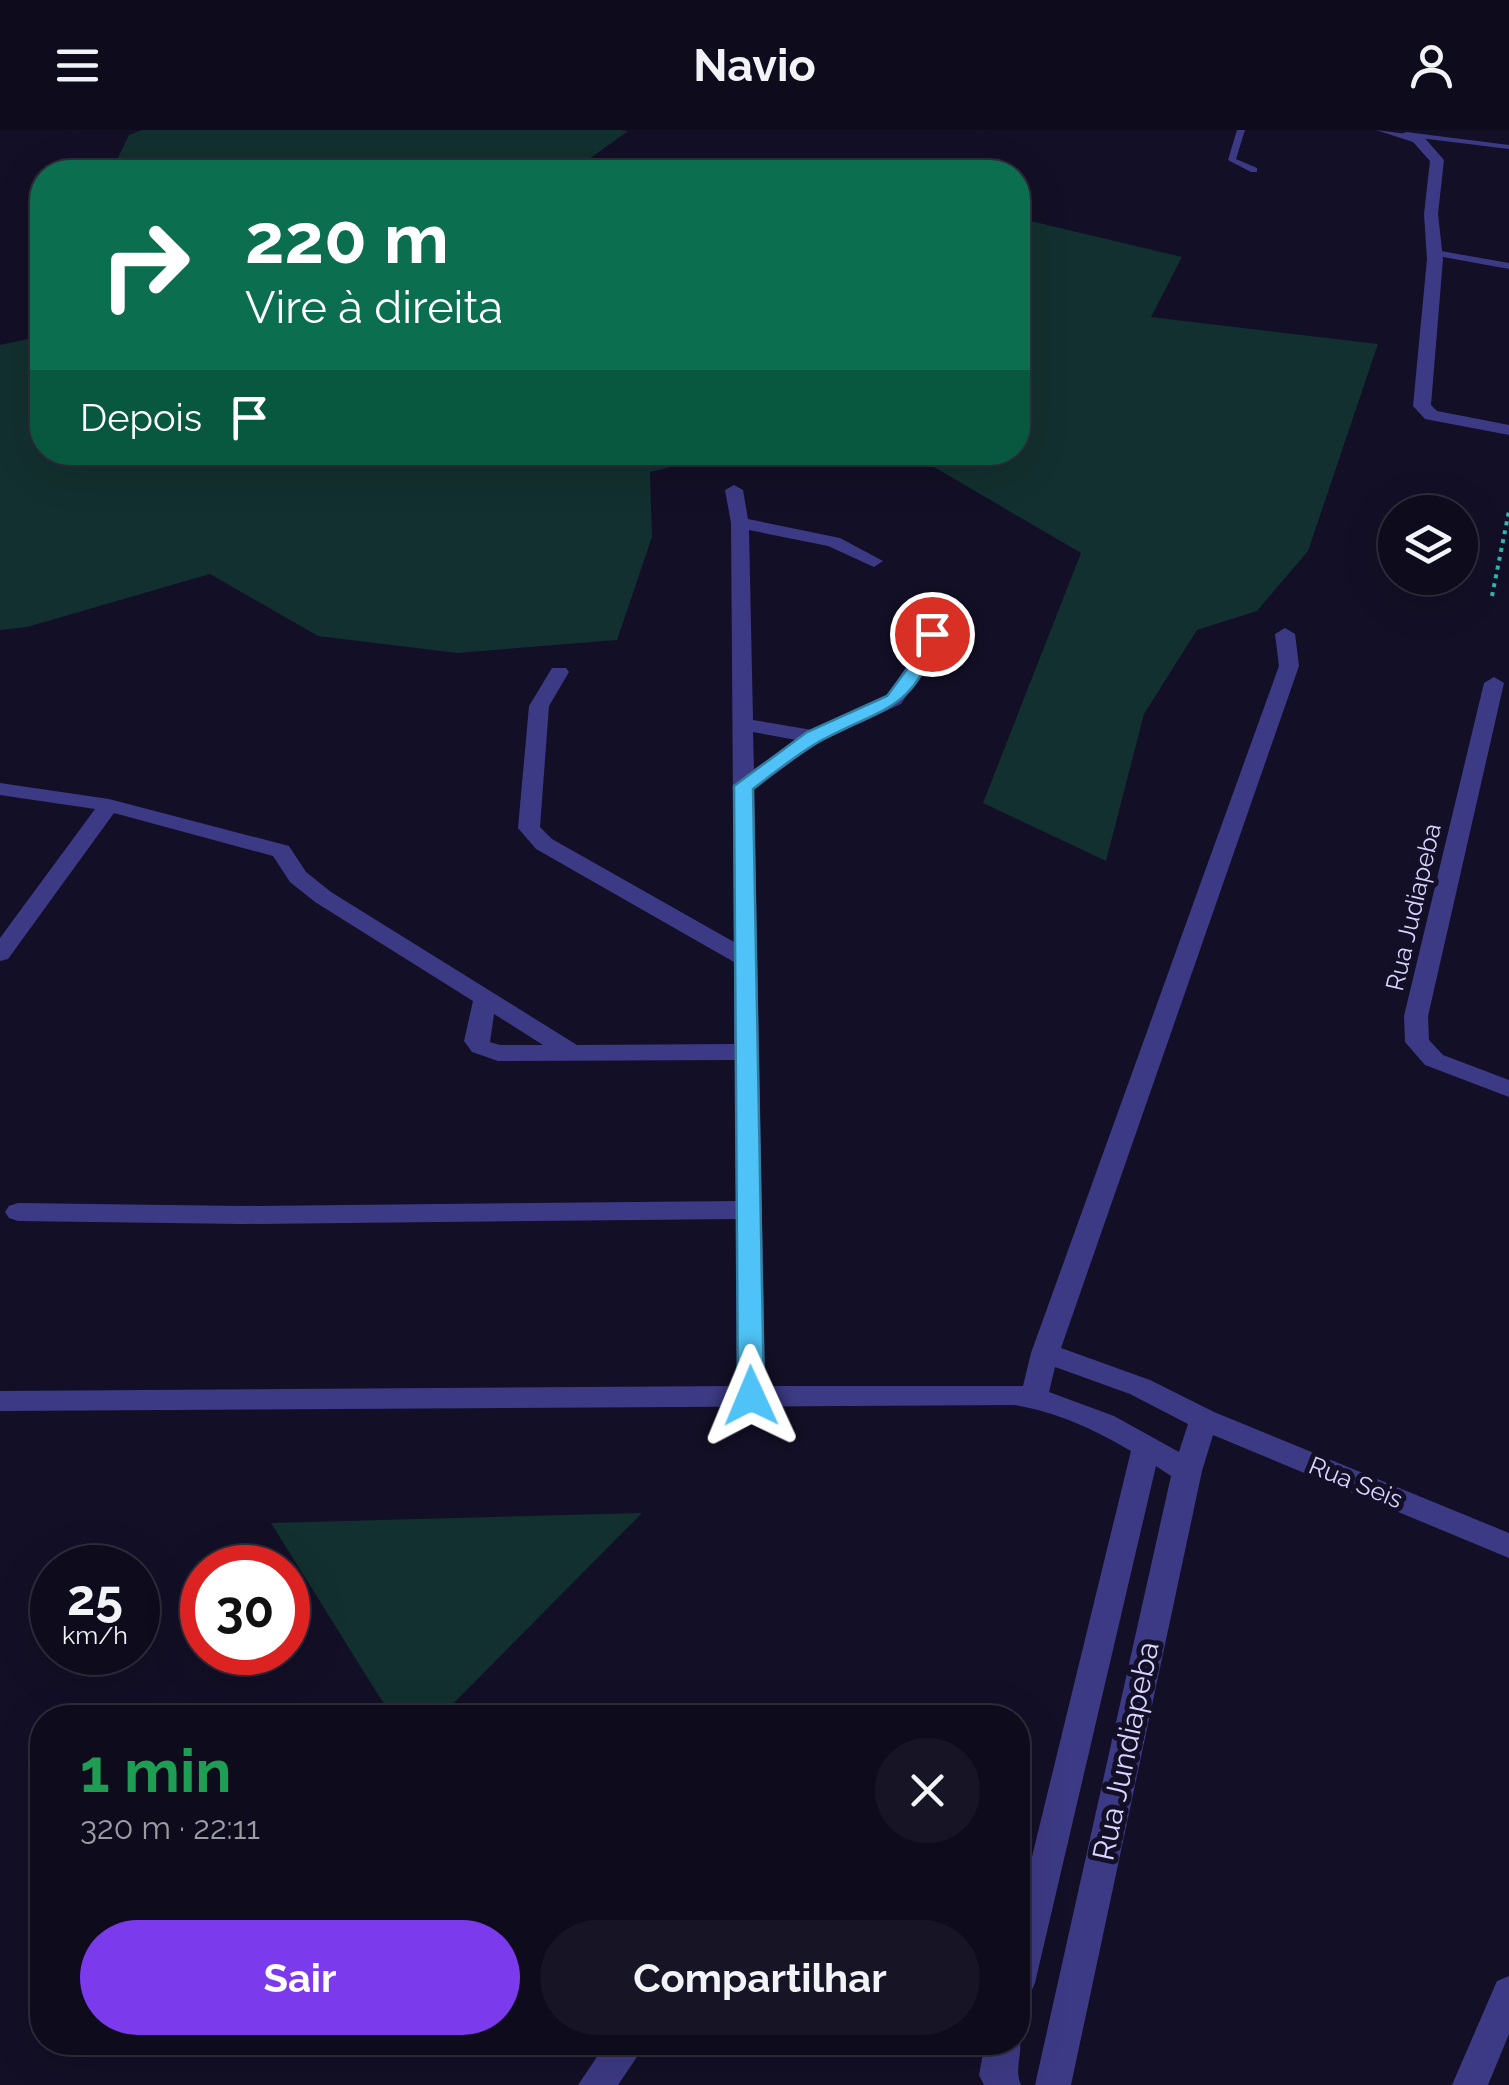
<!DOCTYPE html>
<html lang="pt">
<head>
<meta charset="utf-8">
<style>
	:root { --surface:#0e0b1c; --page:#171425; --text:#f1f3f6; --muted:#9b9ba3; --line:#2e2b3b; --accent:#7c3aed }
	body { margin:0; font-family:Raleway,sans-serif; background:var(--page); color:var(--text); height:100vh; display:flex; flex-direction:column; font-size:38px; white-space:nowrap }
	* { box-sizing:border-box; margin:0 }
	p { font-size:32px; color:var(--muted) }
	.icon { flex:none; width:55px; height:55px; fill:none; stroke:currentColor; stroke-width:2; stroke-linecap:round; stroke-linejoin:round }
	.map { position:relative; flex:1; overflow:hidden }
	.panel { position:absolute; left:30px; top:1575px; width:1000px; height:350px; display:flex; flex-direction:column; background:var(--surface); border-radius:40px; box-shadow:0 10px 40px #0002,0 0 0 2px var(--line) }
	.panel>* { flex:none }
	.guide { position:absolute; left:30px; top:30px; width:1000px; height:305px; border-radius:40px; box-shadow:0 10px 40px #0002,0 0 0 2px var(--line); background:#0b6e4f; color:#fff; overflow:hidden }
	.tools { position:absolute; left:1378px; top:365px; display:grid; gap:20px }
	.tools a { display:grid; place-items:center; width:100px; height:100px; border-radius:50%; background:var(--surface); box-shadow:0 10px 40px #0002,0 0 0 2px var(--line); font-size:50px }
	.speed { position:absolute; left:30px; top:1415px; display:flex; gap:20px; font-size:50px; font-weight:700; text-align:center }
	.speed>* { display:grid; place-content:center; width:130px; height:130px; border-radius:50%; background:var(--surface); box-shadow:0 10px 40px #0002,0 0 0 2px var(--line); line-height:1 }
	.speed small { font-size:25px; font-weight:400 }
	.speed .limit { border:15px solid #d22; background:#fff; color:#111 }
	.pin { position:absolute; display:grid; place-items:center; width:85px; height:85px; color:#fff; margin:-42px; border:5px solid #fff; border-radius:50%; box-shadow:0 2px 10px #0007 }
	.me { position:absolute; width:110px; margin:-55px; rotate:359deg; stroke-linejoin:round; filter:drop-shadow(0 0 8px #0008) }
	.turn { display:flex; align-items:center; gap:35px; height:210px; padding:0 50px; font-size:45px }
	.turn .icon { width:130px; height:130px; stroke-width:2.5 }
	.turn b { display:block; font-size:70px; line-height:85px }
	.then { display:flex; align-items:center; height:95px; padding:0 50px; background:#0003; gap:20px; font-size:38px }
	.round { display:grid; place-items:center; flex:none; width:105px; height:105px; border-radius:52px; background:var(--page) }
	.head { display:flex; align-items:center; justify-content:space-between; height:170px; padding:0 50px }
	h1 { font-size:60px; font-weight:700; line-height:75px; color:#1e9e55 }
	.cta { display:flex; gap:20px; margin-top:auto; padding:20px 50px }
	.cta a { flex:1; height:115px; border-radius:60px; background:var(--accent); color:#fff; font-size:40px; font-weight:700; line-height:115px; text-align:center }
	.cta a+a { background:var(--page); color:var(--text) }
	header { display:flex; justify-content:space-between; align-items:center; height:130px; padding:0 50px; background:var(--surface); font-size:45px; font-weight:700 }
	.map>svg:first-child { display:block }
	.green { fill:#12302f }
	.lines { fill:none; stroke-linecap:round; stroke-linejoin:round }
	.path { stroke:#2fb8b0; stroke-width:4; stroke-dasharray:4 5; stroke-linecap:butt }
	.lane { fill:#3d3a85; fill-rule:evenodd }
	.street { fill:#3d3a85; fill-rule:evenodd }
	.route { fill:#4fc3f7; stroke:#337fa1; stroke-width:2.5 }
	.labels { text-anchor:middle; stroke-width:10; stroke-linejoin:round; paint-order:stroke }
	.street-label { font-size:25px; fill:#d9d4ff; stroke:#130f26 }
	.near-street-label { font-size:30px; fill:#d9d4ff; stroke:#130f26 }
</style>
</head>
<body>
<header><svg class="icon" aria-label="menu" viewBox="0 0 24 24"><path d="M4 6h16M4 12h16M4 18h16"/></svg>Navio<svg class="icon" aria-label="person" viewBox="0 0 24 24"><circle cx="12" cy="8" r="4"/><path d="M4 21q1-7 8-7t8 7"/></svg></header>
<div class="map">
<svg width="1509" height="1955" viewBox="0 0 1509 1955">
	<rect width="100%" height="100%" fill="#130f26"/>
	<path class="green" d="M142,0H619L628,1L571,42H111L129,5Z
		M1018,88L1182,127L1151,187L1378,214L1308,421L1257,481L1197,500L1144,584L1106,731L983,673L1081,423L910,323L1018,322Z
		M42,206V322L731,323L650,342L652,407L617,510L457,523L318,506L210,444L27,497L0,500V215Z
		M642,1383L439,1588L392,1587L271,1393Z"/>
	<g class="lines">
		<path class="path" d="M1492,466L1509,381"/>
		<path class="lane" d="M1237,0H1245L1236,29L1257,38V42H1251L1228,30Z
			M1406,2L1509,15V19L1403,6L1402,4Z
			M1435,120L1509,133V139L1432,125L1431,123Z"/>
		<path class="street" d="M1376,0L1423,6L1444,30L1438,84L1443,129L1431,275L1437,281L1509,295V305L1425,289L1413,276L1427,129L1424,84L1430,31L1413,12Z
			M734,355L743,360L748,389L840,408L883,431L874,437L828,416L749,400L753,590L812,600L887,566L919,517L921,481H935L942,504L939,517L901,574L821,611L754,658L765,1256H1023L1031,1223L1279,536L1275,504L1285,498L1295,504L1299,536L1061,1218L1150,1250L1214,1282L1509,1403V1428L1213,1305L1202,1341L1071,1955H1035L1171,1346L1156,1336L1035,1853L1030,1864L1018,1869V1784L1131,1321C1093,1299 1057,1282 1014,1275L0,1281V1261L737,1256L736,1089L242,1094L18,1091L9,1088L5,1082L9,1076L18,1073L242,1076L736,1071L735,930L498,931L472,922L464,911L473,871L315,772L290,752L273,726L114,683L8,829L0,831V808L95,679L0,665V653L109,669L289,716L306,742L331,762L577,915L734,914V832L536,719L518,698L529,576L552,538H566L569,542L549,576L540,697L552,709L734,812L731,393L725,360ZM753,602L796,610L754,639ZM494,884L543,915H500L490,912ZM1055,1237L1130,1264L1188,1294L1179,1322L1114,1286L1049,1262Z
			M1494,547L1504,553L1428,886L1429,910L1443,925L1509,950V967L1425,935L1405,912L1404,886L1484,553Z
			M1509,1846V1904L1488,1955H1452L1497,1851Z
			M1018,1905C1025,1921 1013,1937 1021,1955H984L979,1945L985,1912H1018Z
			M607,1912H647L618,1955H578Z"/>
	</g>
	<path class="route" d="M932,499L940,504C912,581 889,575 824,609C799,622 776,642 753,659L764,1266L760,1273H742L738,1266L734,656L807,602L887,566L911,534L923,504Z"/>
	<g class="labels">
		<g class="street-label">
			<text transform="translate(1413 777) rotate(-77)" y="9">Rua Judiapeba</text>
			<text transform="translate(1356 1352) rotate(22)" y="9">Rua Seis</text>
		</g>
		<g class="near-street-label">
			<text transform="translate(1126 1621) rotate(-78)" y="10">Rua Jundiapeba</text>
		</g>
	</g>
</svg>
<div class="tools">
<a><svg class="icon" aria-label="layers" viewBox="0 0 24 24"><path d="M12 4l9 5-9 5-9-5zM3 14l9 5 9-5"/></svg></a>
</div>
<div class="speed"><div>25<small>km/h</small></div><div class="limit">30</div></div>
<div class="pin" style="left:932px;top:504px;background:#d93025"><svg class="icon" aria-label="arrive" viewBox="0 0 24 24"><path d="M6 21V4h12l-3 4 3 4H6"/></svg></div>
<svg class="me" style="left:751px;top:1266px" viewBox="-20 -20 40 40"><path d="M0-17L14 15 0 8-14 15z" fill="#4fc3f7" stroke="#fff" stroke-width="4"/></svg>
<div class="guide">
<div class="turn"><svg class="icon" aria-label="right" viewBox="0 0 24 24"><path d="M7 20v-9h11M14 6l5 5-5 5"/></svg><div><b>220 m</b>Vire à direita</div></div>
<div class="then">Depois<svg class="icon" aria-label="arrive" viewBox="0 0 24 24"><path d="M6 21V4h12l-3 4 3 4H6"/></svg></div>
</div>
<section class="panel">
<div class="head"><div><h1>1 min</h1><p>320 m · 22:11</p></div><a class="round"><svg class="icon" aria-label="close" viewBox="0 0 24 24"><path d="M6 6l12 12M18 6L6 18"/></svg></a></div>
<div class="cta"><a>Sair</a><a>Compartilhar</a></div>
</section>
</div>
</body>
</html>
